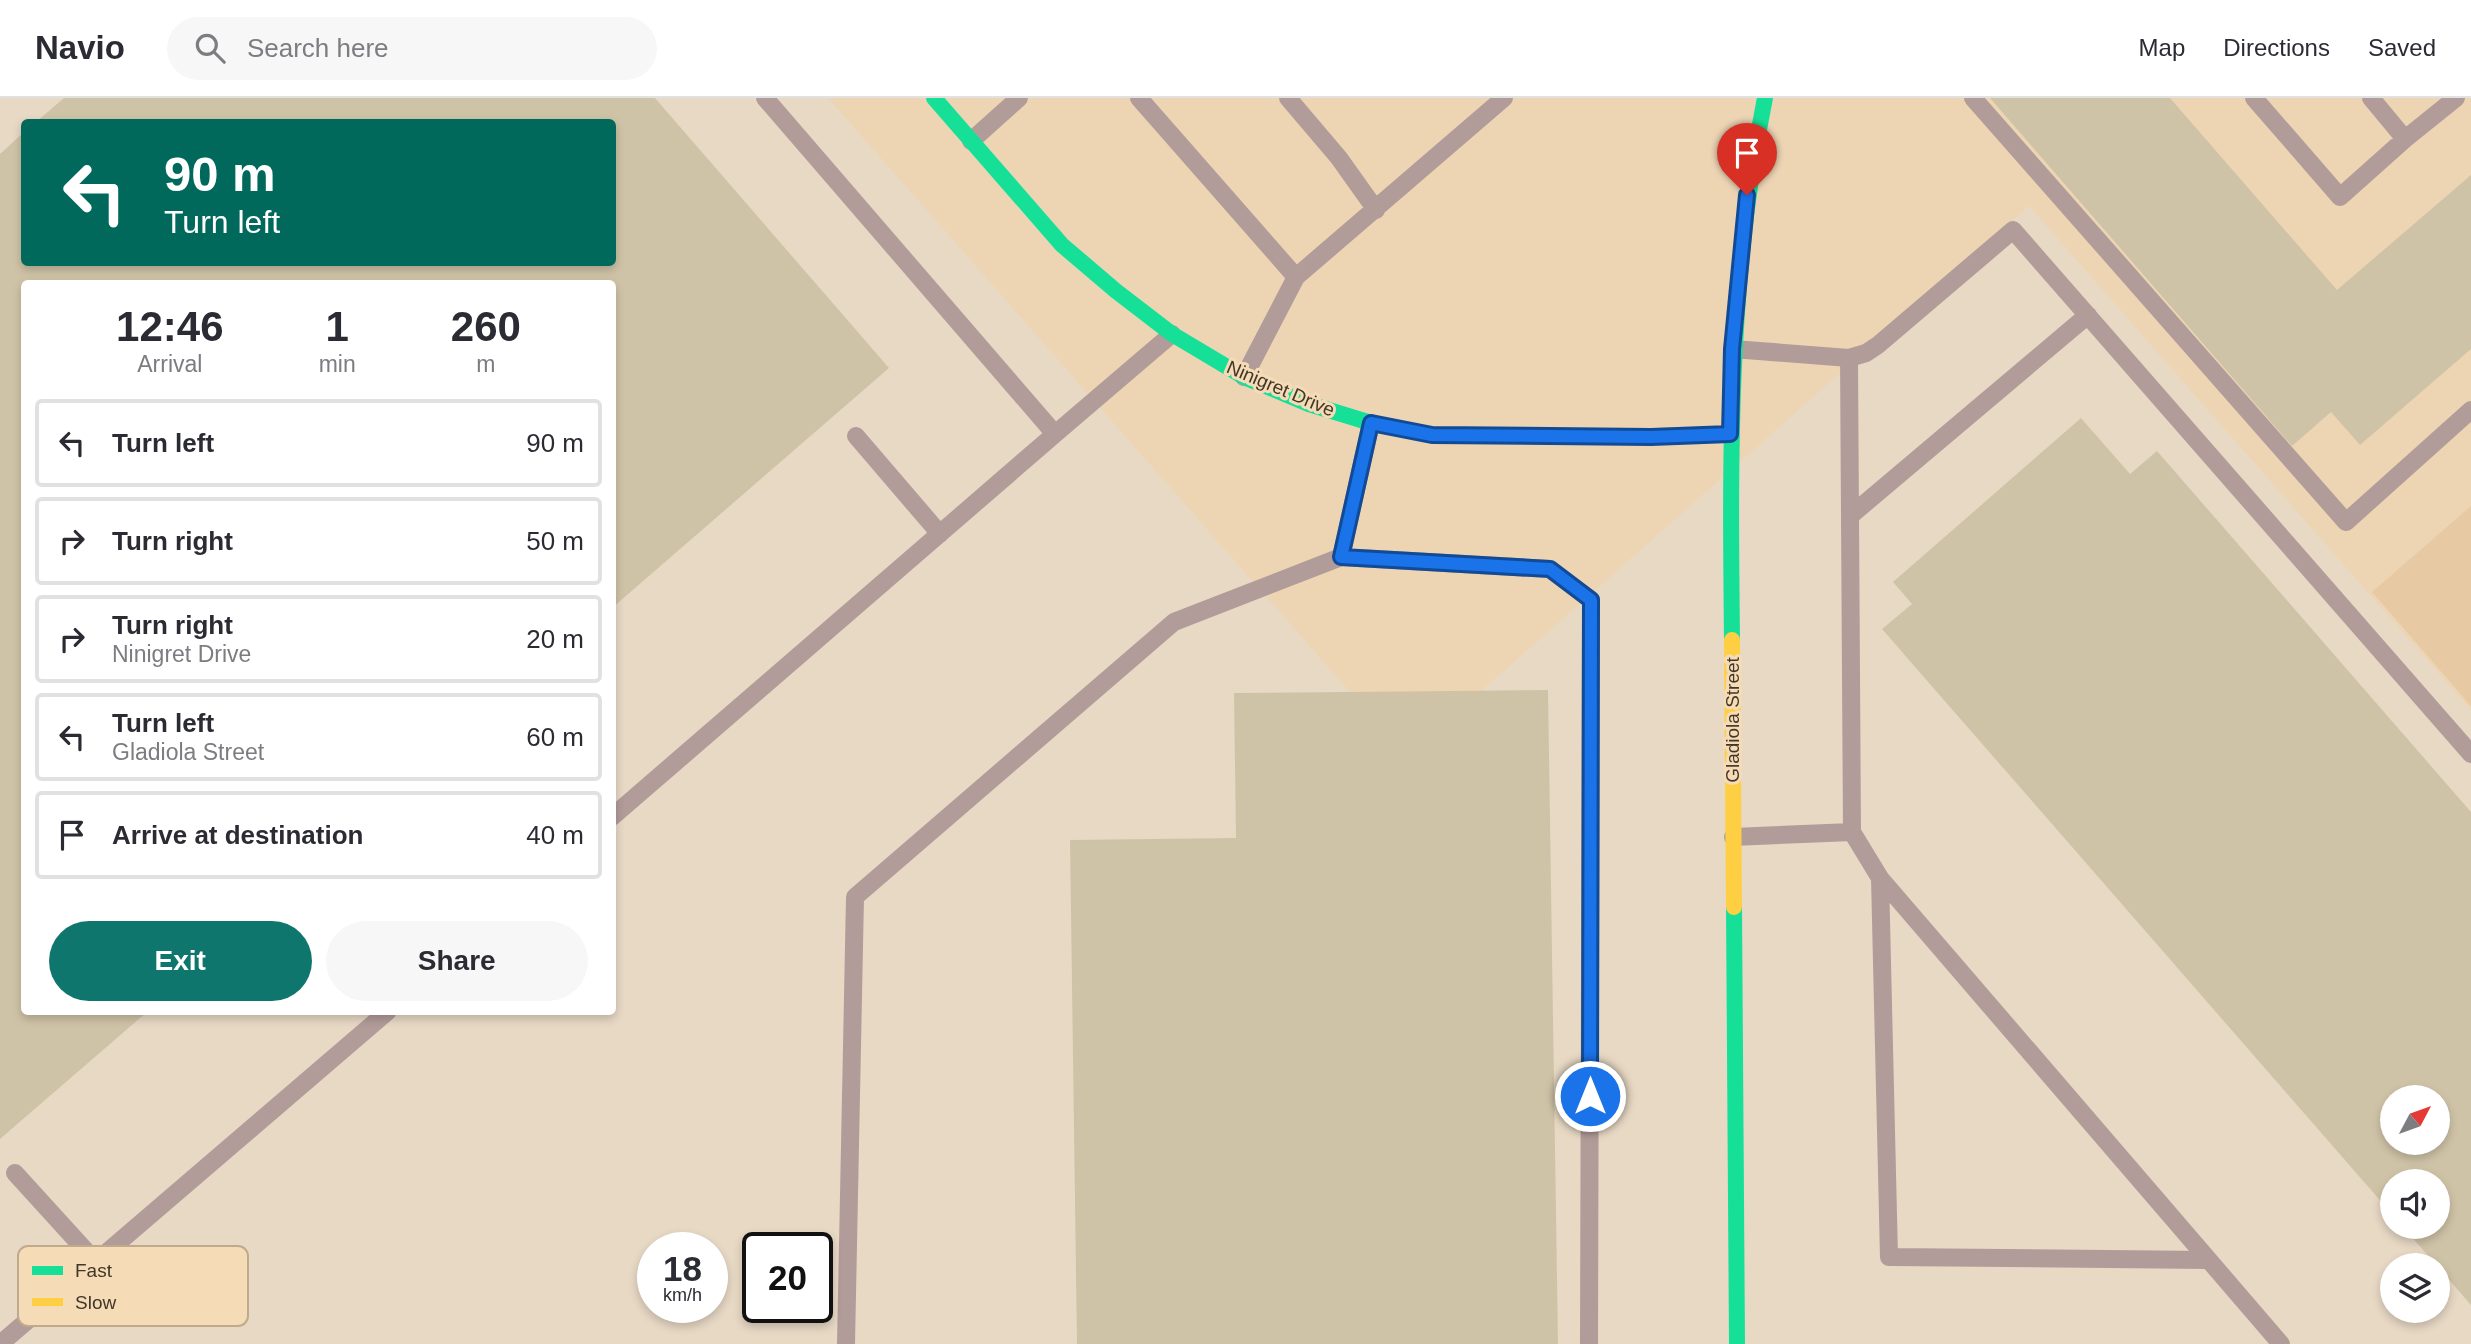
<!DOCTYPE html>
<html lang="en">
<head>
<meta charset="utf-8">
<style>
	:root { --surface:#fff; --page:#f7f7f7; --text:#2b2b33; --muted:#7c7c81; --line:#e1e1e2; --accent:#0f766e }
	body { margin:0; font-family:Helvetica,sans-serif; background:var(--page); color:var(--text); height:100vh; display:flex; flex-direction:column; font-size:26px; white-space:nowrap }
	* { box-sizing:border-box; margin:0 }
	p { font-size:23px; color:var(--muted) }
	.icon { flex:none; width:38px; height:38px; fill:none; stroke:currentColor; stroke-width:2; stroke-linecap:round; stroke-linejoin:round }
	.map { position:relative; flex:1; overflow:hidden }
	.side { position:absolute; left:21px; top:182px; width:595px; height:735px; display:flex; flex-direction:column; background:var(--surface); border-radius:7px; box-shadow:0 4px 10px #0003 }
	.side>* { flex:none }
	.hud { position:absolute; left:21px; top:21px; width:595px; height:147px; border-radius:7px; box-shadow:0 4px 10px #0003; background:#00695c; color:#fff; overflow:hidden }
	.needle { width:46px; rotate:49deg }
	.fabs { position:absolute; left:2380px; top:987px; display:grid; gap:14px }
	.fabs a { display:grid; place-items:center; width:70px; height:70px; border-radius:50%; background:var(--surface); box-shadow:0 4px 10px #0003; font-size:35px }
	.speed { position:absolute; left:637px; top:1134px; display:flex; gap:14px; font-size:35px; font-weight:700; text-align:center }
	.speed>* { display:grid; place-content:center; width:91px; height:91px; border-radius:50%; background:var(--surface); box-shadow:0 4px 10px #0003; line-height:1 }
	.speed small { font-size:18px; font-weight:400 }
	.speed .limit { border:4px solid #111; border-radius:10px; background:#fff; color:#111 }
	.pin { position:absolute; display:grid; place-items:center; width:60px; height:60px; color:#fff; margin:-72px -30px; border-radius:50% 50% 50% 0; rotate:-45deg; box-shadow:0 0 7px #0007 }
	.pin .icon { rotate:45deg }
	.me { position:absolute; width:77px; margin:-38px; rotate:0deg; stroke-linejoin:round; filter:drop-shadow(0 0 5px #0008) }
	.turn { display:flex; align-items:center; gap:24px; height:147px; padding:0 28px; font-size:32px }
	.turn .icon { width:91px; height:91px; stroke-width:2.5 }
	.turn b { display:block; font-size:49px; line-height:60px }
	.eta { display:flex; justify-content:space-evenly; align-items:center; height:119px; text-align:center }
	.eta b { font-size:42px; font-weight:800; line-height:49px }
	.cta { display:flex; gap:14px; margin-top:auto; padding:14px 28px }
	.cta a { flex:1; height:80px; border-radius:42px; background:var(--accent); color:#fff; font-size:28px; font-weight:800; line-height:80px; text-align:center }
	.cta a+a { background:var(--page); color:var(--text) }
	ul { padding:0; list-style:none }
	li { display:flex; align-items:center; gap:21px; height:88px; margin:0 14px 10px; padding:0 14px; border:4px solid var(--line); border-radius:7px }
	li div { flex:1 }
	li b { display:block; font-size:26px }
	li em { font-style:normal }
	header { display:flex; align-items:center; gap:42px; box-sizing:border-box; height:98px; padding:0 35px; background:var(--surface); border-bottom:2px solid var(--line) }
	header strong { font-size:33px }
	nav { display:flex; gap:38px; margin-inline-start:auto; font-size:24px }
	.search { width:490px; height:63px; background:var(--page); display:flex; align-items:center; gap:18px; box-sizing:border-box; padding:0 24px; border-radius:38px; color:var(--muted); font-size:26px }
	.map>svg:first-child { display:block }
	.built { fill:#edd5b4 }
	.green { fill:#e7caa3 }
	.building { fill:#cfc3a7; fill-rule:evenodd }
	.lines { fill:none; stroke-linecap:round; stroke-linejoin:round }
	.lane { stroke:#b29c9a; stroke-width:18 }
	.fast { stroke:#16e098; stroke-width:16 }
	.slow { stroke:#ffcf43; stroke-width:16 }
	.route-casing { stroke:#114b97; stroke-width:18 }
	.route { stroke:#1a73e8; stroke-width:12 }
	.labels { text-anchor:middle; stroke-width:6; stroke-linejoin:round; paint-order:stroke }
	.street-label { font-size:19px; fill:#413628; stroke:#f6dbb7 }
	.key { fill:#f6dbb7; stroke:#c0aa8c; stroke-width:2 }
	.key-label { font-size:19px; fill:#413628 }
</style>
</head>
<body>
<header>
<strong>Navio</strong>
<div class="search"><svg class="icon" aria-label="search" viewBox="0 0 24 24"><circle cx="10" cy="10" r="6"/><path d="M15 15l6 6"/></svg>Search here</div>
<nav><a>Map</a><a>Directions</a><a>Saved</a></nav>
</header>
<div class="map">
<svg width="2471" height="1246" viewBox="0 0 2471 1246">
	<rect width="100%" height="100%" fill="#e8d9c5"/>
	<path class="built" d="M828,0H2471V612L2029,108L1407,659Z"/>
	<path class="green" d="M2471,408V608L2372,494Z"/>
	<path class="building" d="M64,0H655L889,270L612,510V186H24V914H147L0,1041V56L24,34V164H612V24H36Z
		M1990,0H2170L2337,192L2471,77V251L2360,347L2331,314L2292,348Z
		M2081,320L2130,376L2157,353L2471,714V1207L2403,1129H2438V1083H2392V1116L1882,531L1912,506L1893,484ZM2392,999H2438V1045H2392Z
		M1548,592L1558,1246H1077L1070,742L1236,740L1234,595Z"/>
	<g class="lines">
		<path class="lane" d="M765,0L1055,336L1172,236
			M1139,0L1296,179
			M1288,0L1339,60L1376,112
			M1973,0L2346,424L2471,312
			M2254,0L2340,99L2405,41
			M2371,0L2405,41L2456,0
			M971,43L1019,0
			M1733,251L1849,260L1852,734L1733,739
			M1849,260L1866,255L1878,247L2013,132L2471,656
			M1244,279L1296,179L1504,0
			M1371,325L1341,459L1550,471L1591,502L1589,1246
			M856,338L940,436
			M1850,418L2088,217
			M612,719L1055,336
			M1852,734L1880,780
			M15,1075L96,1164
			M2207,1162L1889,1159L1880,780L2281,1246
			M0,1246L387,914
			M846,1246L855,799L1174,524L1341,459"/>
		<path class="fast" d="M934,0L1062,147L1116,193L1172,236L1244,279L1309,306L1371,325L1432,337L1617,339
			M1732,542C1730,359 1728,181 1765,0
			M1734,809L1737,1246"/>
		<path class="slow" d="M1617,339L1730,336
			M1732,542L1734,809"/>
	</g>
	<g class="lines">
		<g class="route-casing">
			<path id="route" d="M1590,998L1591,502L1550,471L1341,459L1371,325L1432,337L1651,339L1730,336L1732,251L1747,97"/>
		</g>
		<use href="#route" class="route"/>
	</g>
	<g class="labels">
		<g class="street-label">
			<text transform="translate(1281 290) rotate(23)" y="7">Ninigret Drive</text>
			<text transform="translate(1732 622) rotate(-90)" y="7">Gladiola Street</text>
		</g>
	</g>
	<rect x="18" y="1148" width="230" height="80" rx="10" class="key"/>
	<rect x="32" y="1168" width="31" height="9" fill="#16e098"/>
	<rect x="32" y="1200" width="31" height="8" fill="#ffcf43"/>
	<g class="key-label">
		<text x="75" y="1179">Fast</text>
		<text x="75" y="1211">Slow</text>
	</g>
</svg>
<div class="fabs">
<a><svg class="needle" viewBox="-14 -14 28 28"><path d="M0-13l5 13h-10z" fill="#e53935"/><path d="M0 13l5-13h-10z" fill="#7c7c81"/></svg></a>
<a><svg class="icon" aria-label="sound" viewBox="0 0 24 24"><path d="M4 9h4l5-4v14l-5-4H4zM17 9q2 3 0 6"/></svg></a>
<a><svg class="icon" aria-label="layers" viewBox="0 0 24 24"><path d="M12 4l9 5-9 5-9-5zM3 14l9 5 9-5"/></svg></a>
</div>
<div class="speed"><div>18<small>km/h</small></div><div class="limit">20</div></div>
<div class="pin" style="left:1747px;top:97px;background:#d93025"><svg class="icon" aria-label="arrive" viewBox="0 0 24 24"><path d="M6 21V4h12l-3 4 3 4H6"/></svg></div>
<svg class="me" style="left:1590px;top:998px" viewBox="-20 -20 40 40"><circle r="17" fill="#1a73e8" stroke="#fff" stroke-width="3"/><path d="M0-11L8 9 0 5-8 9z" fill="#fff"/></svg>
<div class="hud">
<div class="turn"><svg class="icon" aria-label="left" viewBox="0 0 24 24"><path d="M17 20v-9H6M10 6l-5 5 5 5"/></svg><div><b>90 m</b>Turn left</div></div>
</div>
<section class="side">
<div class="eta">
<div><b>12:46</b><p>Arrival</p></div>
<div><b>1</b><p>min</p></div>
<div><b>260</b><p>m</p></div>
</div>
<ul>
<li><svg class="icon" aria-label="left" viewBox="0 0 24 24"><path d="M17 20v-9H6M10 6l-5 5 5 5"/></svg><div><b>Turn left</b></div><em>90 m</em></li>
<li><svg class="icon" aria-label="right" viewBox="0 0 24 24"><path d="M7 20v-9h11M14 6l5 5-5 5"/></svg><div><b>Turn right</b></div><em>50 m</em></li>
<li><svg class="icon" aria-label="right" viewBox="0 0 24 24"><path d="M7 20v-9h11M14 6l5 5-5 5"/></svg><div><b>Turn right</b><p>Ninigret Drive</p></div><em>20 m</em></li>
<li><svg class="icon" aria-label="left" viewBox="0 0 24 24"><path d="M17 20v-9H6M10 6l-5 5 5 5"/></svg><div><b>Turn left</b><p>Gladiola Street</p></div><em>60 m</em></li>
<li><svg class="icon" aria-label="arrive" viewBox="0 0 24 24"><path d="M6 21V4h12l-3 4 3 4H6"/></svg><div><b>Arrive at destination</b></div><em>40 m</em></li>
</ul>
<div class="cta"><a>Exit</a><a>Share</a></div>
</section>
</div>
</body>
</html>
